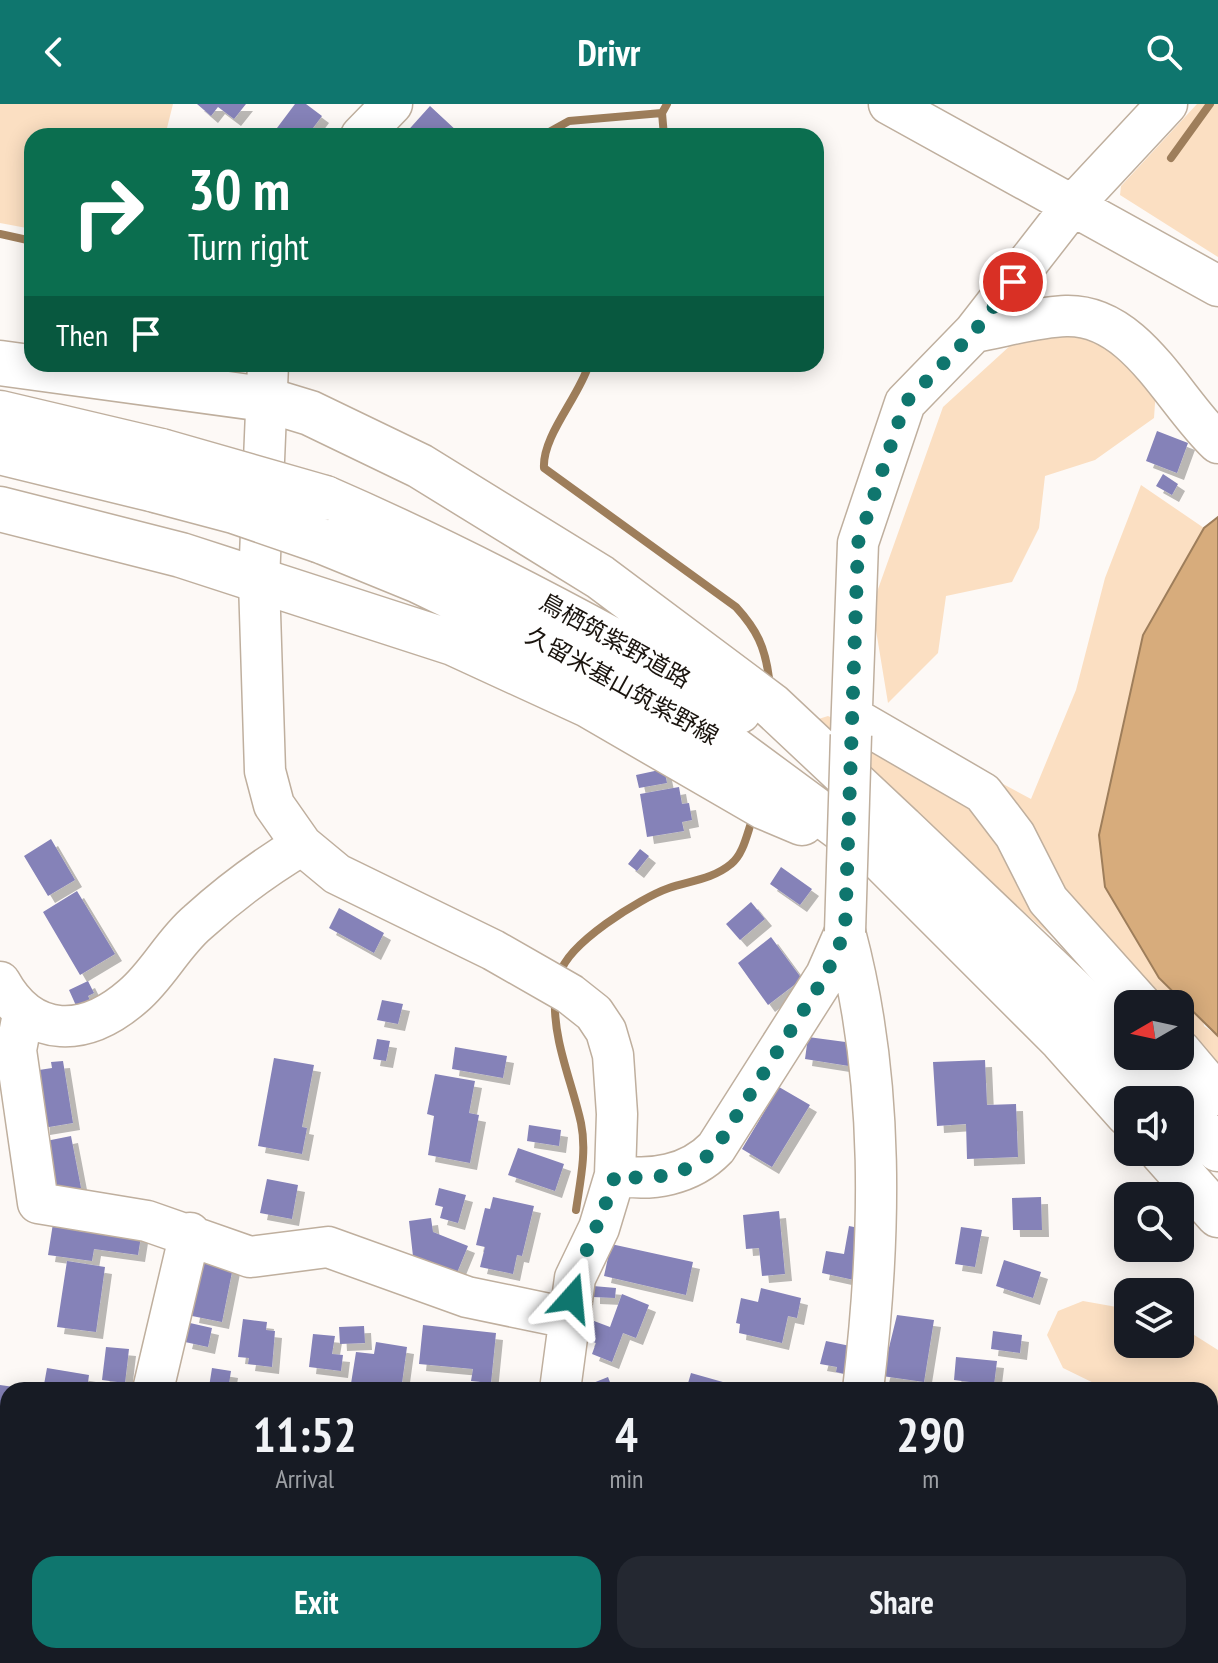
<!DOCTYPE html>
<html lang="en">
<head>
<meta charset="utf-8">
<style>
	:root { --surface:#171b24; --page:#242831; --text:#f1f3f6; --muted:#9ea1a6; --accent:#0f766e }
	body { margin:0; font-family:"PT Sans Narrow","Noto Sans JP",sans-serif; background:var(--page); color:var(--text); height:100vh; display:flex; flex-direction:column; font-size:30px; white-space:nowrap }
	* { box-sizing:border-box; margin:0 }
	p { font-size:26px; color:var(--muted) }
	.icon { flex:none; width:44px; height:44px; fill:none; stroke:currentColor; stroke-width:2; stroke-linecap:round; stroke-linejoin:round }
	.map { position:relative; flex:1; overflow:hidden }
	.drawer { position:absolute; left:0px; top:1278px; width:1218px; height:282px; display:flex; flex-direction:column; background:var(--surface); border-radius:24px 24px 0 0; box-shadow:0 4px 20px #0003 }
	.drawer>* { flex:none }
	.guide { position:absolute; left:24px; top:24px; width:800px; height:244px; border-radius:24px; box-shadow:0 4px 20px #0003; background:#0b6e4f; color:#fff; overflow:hidden }
	.needle { width:52px; rotate:261deg }
	.tools { position:absolute; left:1114px; top:886px; display:grid; gap:16px }
	.tools a { display:grid; place-items:center; width:80px; height:80px; border-radius:16px; background:var(--surface); box-shadow:0 4px 20px #0003; font-size:40px }
	.pin { position:absolute; display:grid; place-items:center; width:68px; height:68px; color:#fff; margin:-34px; border:4px solid #fff; border-radius:50%; box-shadow:0 2px 8px #0007 }
	.me { position:absolute; width:88px; margin:-44px; rotate:18deg; stroke-linejoin:round; filter:drop-shadow(0 0 6px #0008) }
	.turn { display:flex; align-items:center; gap:28px; height:168px; padding:0 32px; font-size:36px }
	.turn .icon { width:104px; height:104px; stroke-width:2.5 }
	.turn b { display:block; font-size:56px; line-height:68px }
	.then { display:flex; align-items:center; height:76px; padding:0 32px; background:#0003; gap:16px; font-size:30px }
	.eta { display:flex; justify-content:space-evenly; align-items:center; height:136px; text-align:center }
	.eta b { font-size:48px; font-weight:800; line-height:56px }
	.primary-button { display:flex; gap:16px; margin-top:auto; padding:16px 32px }
	.primary-button a { flex:1; height:92px; border-radius:24px; background:var(--accent); color:#fff; font-size:32px; font-weight:800; line-height:92px; text-align:center }
	.primary-button a+a { background:var(--page); color:var(--text) }
	header { display:flex; justify-content:space-between; align-items:center; height:104px; padding:0 32px; background:var(--accent); color:#fff; font-size:36px; font-weight:800 }
	.map>svg:first-child { display:block }
	.green { fill:#fbdfc2 }
	.water { fill:#d7ac7c; stroke:#9e7e5b; stroke-width:2 }
	.lines { fill:none; stroke-linecap:round; stroke-linejoin:round }
	.stream { stroke:#9e7e5b; stroke-width:8 }
	.building { fill:#8582b8; filter:url(#shadow) }
	.minor-casing { stroke:#bfaf9e; stroke-width:43 }
	.major-casing { stroke:#bfaf9e; stroke-width:47 }
	.minor { stroke:#fff; stroke-width:40 }
	.major { stroke:#fff; stroke-width:44 }
	.minor-bridge-casing { stroke:#bfaf9e; stroke-width:43; stroke-linecap:butt }
	.major-bridge-casing { stroke:#bfaf9e; stroke-width:47; stroke-linecap:butt }
	.minor-bridge { stroke:#fff; stroke-width:40 }
	.major-bridge { stroke:#fff; stroke-width:44 }
	.route { stroke:#0f766e; stroke-width:14; stroke-dasharray:0 25.2 }
	.labels { text-anchor:middle; stroke-width:7; stroke-linejoin:round; paint-order:stroke }
	.street-label { font-size:24px; fill:#1a140e; stroke:#fff }
</style>
</head>
<body>
<header><svg class="icon" aria-label="back" viewBox="0 0 24 24"><path d="M15 5l-7 7 7 7"/></svg>Drivr<svg class="icon" aria-label="search" viewBox="0 0 24 24"><circle cx="10" cy="10" r="6"/><path d="M15 15l6 6"/></svg></header>
<div class="map">
<svg width="1218" height="1559" viewBox="0 0 1218 1559">
	<defs>
		<filter id="shadow"><feDropShadow dx="7" dy="7" stdDeviation="0" flood-color="#0004"/></filter>
	</defs>
	<rect width="100%" height="100%" fill="#fdf9f6"/>
	<path class="green" d="M0,0H173L165,32H32V125L0,119Z
		M1197,0H1218V153L1120,91L1121,82Z
		M1079,228L1113,240L1156,285L1154,314L1095,356L1045,372L1039,424L1012,478L946,492L938,549L888,599L872,502L943,303L1012,240Z
		M1141,381L1204,424L1143,531L1204,922L1218,932V1002L1180,952V900H1130L806,619L828,612L887,641L904,627L1031,695L1076,586L1105,474Z
		M1083,1197L1128,1205V1240H1180V1222L1218,1246V1559H1016L1014,1552H1210V1286H1108L1063,1264L1047,1231L1058,1207Z"/>
	<path class="water" d="M1218,413V932L1159,874L1105,783L1099,731L1143,531L1204,424Z"/>
	<g class="lines">
		<path class="stream" d="M542,32L569,17L662,9
			M664,32L662,9L667,0
			M1171,54L1210,0
			M0,130L32,137
			M589,260C579,293 542,332 544,364L736,503C757,526 765,543 769,574
			M560,870C567,840 640,794 669,784C690,777 713,775 731,760C743,751 747,730 752,716
			M555,895C553,937 572,978 581,1019C587,1048 580,1078 576,1106
			M301,1559L302,1552"/>
	</g>
	<path class="building" d="M197,0H246L234,15L218,3L211,12Z
		M295,0H306L322,12L307,32H271Z
		M430,2L459,29L456,32H403Z
		M1157,327L1188,339L1177,369L1146,357Z
		M1163,370L1178,380L1172,391L1156,382Z
		M664,665L667,679L639,684L636,671Z
		M679,683L682,700L689,699L692,716L682,718L684,727L647,733L640,690Z
		M51,735L75,776L48,792L24,752Z
		M640,745L649,752L637,767L628,760Z
		M781,763L812,785L800,801L770,780Z
		M77,787L115,850L80,871L43,808Z
		M751,798L765,815L740,836L726,820Z
		M339,804L384,829L374,849L329,824Z
		M771,833L802,875L768,901L738,859Z
		M88,877L94,889L88,892L92,900L78,906L69,886Z
		M382,896L403,900L398,920L377,916Z
		M808,933L853,939L849,962L805,955Z
		M377,935L390,937L386,957L373,955Z
		M455,943L507,952L503,974L452,965Z
		M274,954L314,961L302,1023L307,1024L302,1050L258,1042Z
		M985,956L987,1001L1016,1000L1018,1053L967,1055L966,1020L937,1022L933,958Z
		M63,957L73,1019L43,1024L39,966L52,964L51,958Z
		M435,970L475,977L469,1009L479,1011L470,1059L428,1051L434,1012L427,1010Z
		M779,983L810,1001L772,1063L742,1045Z
		M529,1021L561,1026L559,1042L527,1037Z
		M71,1032L81,1084L56,1089L46,1037Z
		M518,1044L564,1060L555,1087L508,1071Z
		M267,1075L298,1081L292,1115L260,1109Z
		M439,1084L466,1091L458,1119L440,1114L443,1103L435,1101Z
		M493,1093L534,1102L522,1152L517,1151L513,1170L480,1163L485,1143L476,1141L485,1104L490,1105Z
		M1041,1093L1042,1126H1013L1012,1094Z
		M779,1107L785,1170L762,1172L759,1144L746,1145L743,1111Z
		M54,1113L142,1126L138,1151L94,1145L92,1157L48,1151Z
		M431,1114L433,1128L468,1142L454,1176L414,1161L409,1117Z
		M849,1122L864,1125L854,1176L822,1169L826,1147L844,1150Z
		M961,1123L982,1126L975,1163L955,1160Z
		M611,1140L693,1158L686,1191L604,1172Z
		M1004,1156L1041,1168L1033,1194L996,1182Z
		M67,1157L105,1163L96,1228L57,1223Z
		M203,1157L233,1163L222,1218L192,1212Z
		M593,1182L616,1184L615,1194L593,1193Z
		M761,1184L801,1194L797,1214L788,1212L782,1239L739,1229L740,1220L736,1219L741,1194L758,1198Z
		M622,1190L649,1201L636,1234L623,1229L612,1258L592,1250L596,1239L587,1236L594,1217L610,1223Z
		M897,1211L934,1216L924,1278L882,1272Z
		M243,1215L267,1218L266,1226L275,1227L272,1263L248,1260L249,1254L238,1253Z
		M190,1219L212,1224L208,1243L185,1238Z
		M423,1221L496,1229L491,1279L471,1277L473,1265L419,1260Z
		M364,1222L365,1239L340,1240L339,1223Z
		M993,1227L1022,1231L1020,1249L991,1245Z
		M313,1230L335,1232L332,1250L343,1251L341,1267L309,1263Z
		M826,1237L855,1243L849,1271L836,1268L837,1263L820,1260Z
		M376,1238L407,1243L401,1286H350L356,1248L374,1250Z
		M106,1243L129,1245L125,1279L102,1276Z
		M956,1253L997,1257L994,1281L954,1276Z
		M47,1264L89,1271L87,1286H43Z
		M212,1264L231,1267L228,1286L209,1283Z
		M691,1269L737,1282L736,1286H686Z
		M608,1273L613,1286H584L583,1283Z
		M263,1280H297V1286H263Z
		M0,1281L14,1283L8,1286V1316L0,1315Z
		M150,1552H185L187,1559H173Z
		M351,1552H385V1559H351Z
		M510,1552H548L549,1559H511Z
		M757,1552H793V1559H758Z"/>
	<g class="lines">
		<g class="minor-casing">
			<path id="minor" d="M889,0L1218,182
				M361,32L392,0
				M974,228C1003,223 1036,213 1066,212C1136,210 1173,297 1218,339
				M268,260L259,477L265,667L274,701L302,741L337,770L493,846L570,890L594,909L606,927L613,951L617,1010L615,1071L599,1124L575,1174L560,1286
				M852,613L983,689L1015,731L1048,796L1141,900
				M851,631L858,439L905,299L974,228L1072,102L1167,0
				M845,828C885,977 881,1134 863,1286
				M0,878C32,936 86,933 133,892C158,871 173,839 198,818C230,789 265,763 302,741
				M23,910L16,946L38,1099L147,1117L250,1153L328,1143L467,1193L568,1214
				M1180,946L1218,991
				M615,1071C651,1078 690,1071 716,1044L826,871L845,828
				M153,1286L190,1129
				M595,1552L596,1559
				M849,1552L850,1559
				M59,1559L76,1552
				M130,1559V1552"/>
		</g>
		<g class="major-casing">
			<path id="major" d="M0,259L264,295L310,309L420,362L600,473L771,601L902,724
				M0,309L161,347
				M0,348L155,386
				M325,394C468,456 604,529 739,607
				M0,405L181,451L453,539L588,601L764,703L802,719
				M321,437L419,477L591,560L721,636L878,752L1062,936L1128,1010
				M879,708L902,724L1093,906L1128,945
				M1134,952L1174,996
				M1180,1003L1218,1045
				M1162,1048L1218,1111"/>
		</g>
		<use href="#minor" class="minor"/>
		<use href="#major" class="major"/>
		<g class="minor-bridge-casing">
			<path id="minor-bridge" d="M845,828L851,631"/>
		</g>
		<g class="major-bridge-casing">
			<path id="major-bridge" d="M161,347L325,394
				M155,386L234,407L321,437"/>
		</g>
		<use href="#minor-bridge" class="minor-bridge"/>
		<use href="#major-bridge" class="major-bridge"/>
	</g>
	<g class="lines">
		<path class="route" d="M572,1194C580,1152 604,1113 615,1071C651,1078 690,1071 716,1044L826,871L845,828L858,439L905,299L974,228L1013,178"/>
	</g>
	<g class="labels">
		<g class="street-label">
			<text transform="translate(615 537) rotate(29)" y="8">鳥栖筑紫野道路</text>
			<text transform="translate(622 582) rotate(29)" y="8">久留米基山筑紫野線</text>
		</g>
	</g>
</svg>
<div class="tools">
<a><svg class="needle" viewBox="-14 -14 28 28"><path d="M0-13l5 13h-10z" fill="#e53935"/><path d="M0 13l5-13h-10z" fill="#9ea1a6"/></svg></a>
<a><svg class="icon" aria-label="sound" viewBox="0 0 24 24"><path d="M4 9h4l5-4v14l-5-4H4zM17 9q2 3 0 6"/></svg></a>
<a><svg class="icon" aria-label="search" viewBox="0 0 24 24"><circle cx="10" cy="10" r="6"/><path d="M15 15l6 6"/></svg></a>
<a><svg class="icon" aria-label="layers" viewBox="0 0 24 24"><path d="M12 4l9 5-9 5-9-5zM3 14l9 5 9-5"/></svg></a>
</div>
<div class="pin" style="left:1013px;top:178px;background:#d93025"><svg class="icon" aria-label="arrive" viewBox="0 0 24 24"><path d="M6 21V4h12l-3 4 3 4H6"/></svg></div>
<svg class="me" style="left:572px;top:1194px" viewBox="-20 -20 40 40"><path d="M0-17L14 15 0 8-14 15z" fill="#0f766e" stroke="#fff" stroke-width="4"/></svg>
<div class="guide">
<div class="turn"><svg class="icon" aria-label="right" viewBox="0 0 24 24"><path d="M7 20v-9h11M14 6l5 5-5 5"/></svg><div><b>30 m</b>Turn right</div></div>
<div class="then">Then<svg class="icon" aria-label="arrive" viewBox="0 0 24 24"><path d="M6 21V4h12l-3 4 3 4H6"/></svg></div>
</div>
<section class="drawer">
<div class="eta">
<div><b>11:52</b><p>Arrival</p></div>
<div><b>4</b><p>min</p></div>
<div><b>290</b><p>m</p></div>
</div>
<div class="primary-button"><a>Exit</a><a>Share</a></div>
</section>
</div>
</body>
</html>
